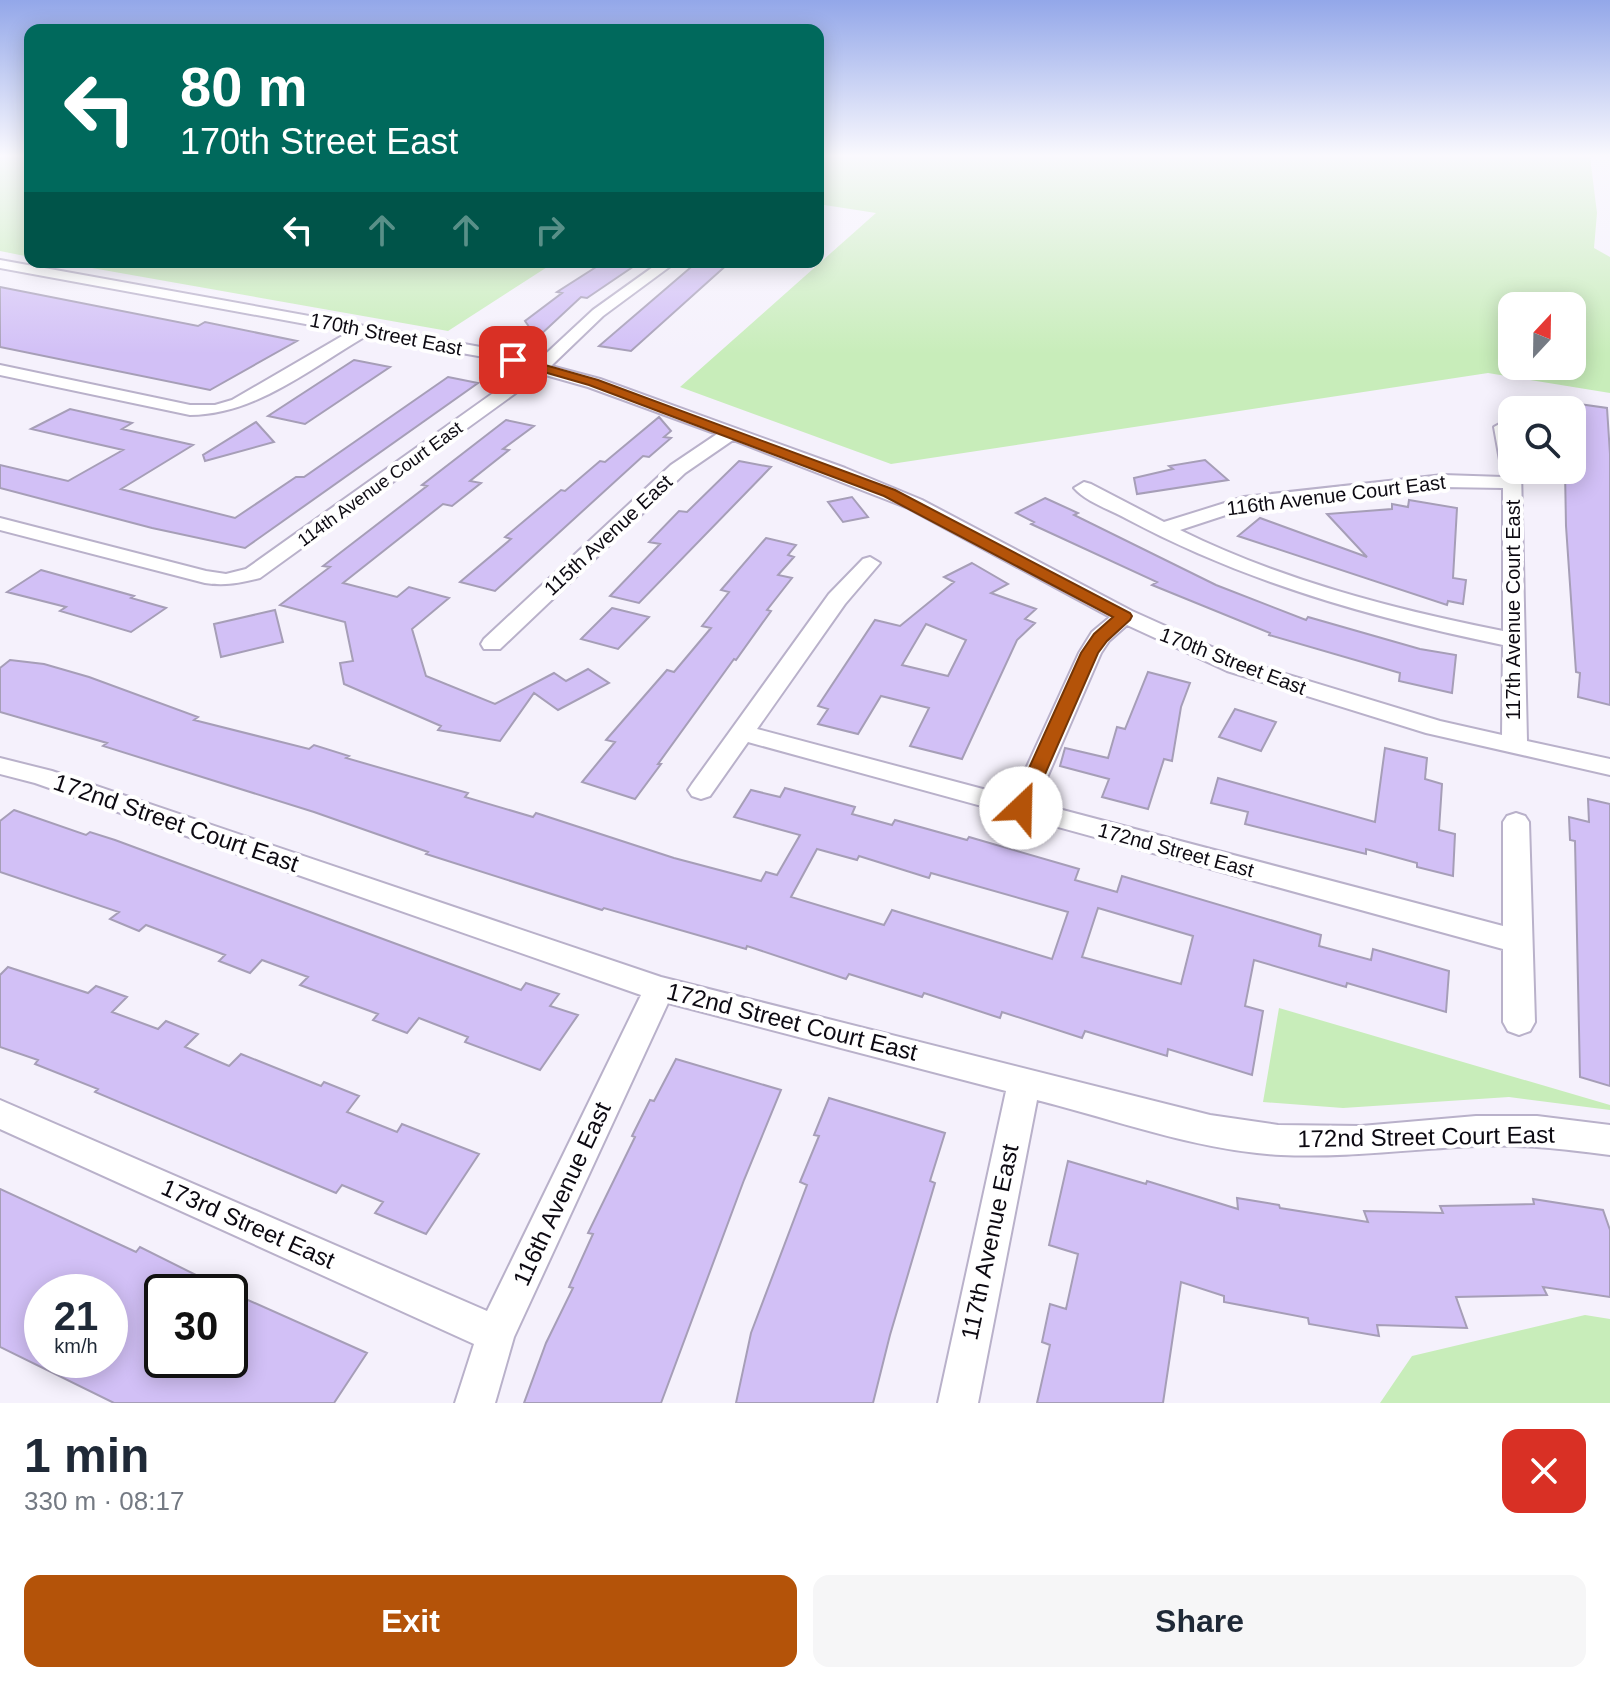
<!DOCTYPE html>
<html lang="en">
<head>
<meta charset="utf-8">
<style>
	:root { --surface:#fff; --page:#f6f6f7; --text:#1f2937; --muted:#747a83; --accent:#b45309 }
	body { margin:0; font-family:Helvetica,sans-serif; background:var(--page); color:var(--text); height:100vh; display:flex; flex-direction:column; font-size:30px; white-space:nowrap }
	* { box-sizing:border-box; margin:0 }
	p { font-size:26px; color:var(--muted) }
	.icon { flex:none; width:44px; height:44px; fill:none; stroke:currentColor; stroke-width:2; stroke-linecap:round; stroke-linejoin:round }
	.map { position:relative; height:1403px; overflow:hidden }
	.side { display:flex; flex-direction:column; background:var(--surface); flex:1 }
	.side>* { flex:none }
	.top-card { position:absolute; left:24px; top:24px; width:800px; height:244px; border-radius:16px; box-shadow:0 4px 20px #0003; background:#00695c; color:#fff; overflow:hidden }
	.needle { width:52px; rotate:22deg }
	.tools { position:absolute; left:1498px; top:292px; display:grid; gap:16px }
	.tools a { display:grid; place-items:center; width:88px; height:88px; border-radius:16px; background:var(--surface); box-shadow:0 4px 20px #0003; font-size:40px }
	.speed { position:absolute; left:24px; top:1274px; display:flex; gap:16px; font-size:40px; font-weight:700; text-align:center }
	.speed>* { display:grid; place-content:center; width:104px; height:104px; border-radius:50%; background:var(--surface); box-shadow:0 4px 20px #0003; line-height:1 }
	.speed small { font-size:20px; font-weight:400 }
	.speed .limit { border:4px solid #111; border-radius:12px; background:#fff; color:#111 }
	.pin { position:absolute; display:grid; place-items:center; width:68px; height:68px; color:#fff; margin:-34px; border-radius:16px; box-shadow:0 4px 12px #0006 }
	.me { position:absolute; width:88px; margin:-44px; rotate:24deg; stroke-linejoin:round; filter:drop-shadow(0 0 6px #0008) }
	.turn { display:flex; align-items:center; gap:28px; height:168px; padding:0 24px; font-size:36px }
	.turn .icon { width:104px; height:104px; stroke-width:2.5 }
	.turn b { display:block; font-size:56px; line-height:68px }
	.lanes { display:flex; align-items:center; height:76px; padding:0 24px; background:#0003; justify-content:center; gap:40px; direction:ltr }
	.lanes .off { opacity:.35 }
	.round { display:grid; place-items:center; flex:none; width:84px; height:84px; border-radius:16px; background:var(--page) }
	.head { display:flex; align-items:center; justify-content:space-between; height:136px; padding:0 24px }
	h1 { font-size:48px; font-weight:800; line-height:60px }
	.cta { display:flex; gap:16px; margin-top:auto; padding:16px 24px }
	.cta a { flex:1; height:92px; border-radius:16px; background:var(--accent); color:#fff; font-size:32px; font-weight:800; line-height:92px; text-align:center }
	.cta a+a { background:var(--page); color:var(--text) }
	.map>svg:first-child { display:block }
	.green { fill:#c8edba; fill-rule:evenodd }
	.building { fill:#d2c0f6; stroke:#a69eb7; stroke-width:2; fill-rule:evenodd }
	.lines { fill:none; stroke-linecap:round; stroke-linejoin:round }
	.minor-casing { stroke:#b9b1ca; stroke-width:4 }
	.minor { fill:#fff; fill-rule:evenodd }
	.route { fill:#b45309; stroke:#753606; stroke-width:2 }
	.labels { text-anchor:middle; stroke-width:8; stroke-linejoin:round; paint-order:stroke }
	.far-street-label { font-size:18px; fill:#0d0a12; stroke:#fff }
	.street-label { font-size:20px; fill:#0d0a12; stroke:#fff }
	.near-street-label { font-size:24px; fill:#0d0a12; stroke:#fff }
</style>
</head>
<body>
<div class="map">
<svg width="1610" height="1403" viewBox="0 0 1610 1403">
	<rect width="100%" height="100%" fill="#f5f1fc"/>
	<path class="green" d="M0,157H30V257L0,251Z
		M818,157H1590L1597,213L1594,248L1610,257V393L1488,373L891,464L680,387L876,213L818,204ZM1512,306H1572V366H1512Z
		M58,262H555L448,331Z
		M1279,1008L1610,1105V1110L1509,1097L1343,1108L1263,1102Z
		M1585,1315L1610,1319V1403H1380L1412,1356Z"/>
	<path class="building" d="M604,262H640L587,298L581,297L537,338L525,321L562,293L557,292Z
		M697,262H730L631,351L599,346Z
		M0,287L198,326L205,322L297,341L210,390L0,347Z
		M354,360L390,367L305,424L268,416Z
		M448,377L478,383L245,548L152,528L0,488V465L68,481L123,450L31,429L70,409L132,423L122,429L193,445L121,489L235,518L296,477H304Z
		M1572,403L1607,408L1610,454V705L1578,697L1580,673L1576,672L1566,526L1565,470H1572Z
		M659,417L671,431L664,437L671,438L649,457L643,456L495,591L460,582L511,539L505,537L561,490L565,491L600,461L605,462Z
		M506,420L534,426L503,449L509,450L470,481L481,483L452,506L443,504L343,583L397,597L409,587L449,598L412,629L426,676L495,704L554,673L566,681L588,669L609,683L558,710L534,693L500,741L438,730L441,726L344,684L340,663L353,661L345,622L280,605L330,567L323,566L427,486L422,485Z
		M256,422L274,442L205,461L203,455Z
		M1205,460L1228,480L1137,494L1134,478L1173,469L1169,466Z
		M739,461L771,467L639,603L610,596L660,544L649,542L679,511L687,512Z
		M852,497L868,517L843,522L828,502Z
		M1045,498L1078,513L1074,515L1216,585L1306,620L1308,617L1420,649L1456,655L1452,693L1399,681L1400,673L1269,635L1270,633L1152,585L1157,582L1031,524L1034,522L1016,513Z
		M1409,500L1457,508L1453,578L1466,580L1463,604L1448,601L1447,605L1238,536L1260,518L1367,557L1327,514L1392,509V504L1408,507Z
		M766,538L796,545L788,555L794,557L778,575L792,578L767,610L771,611L736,660L734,659L658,764H661L635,799L582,782L615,742L606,740L667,670L674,672L711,628L702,626L729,592L721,590Z
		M972,563L1008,584L991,593L1036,609L1025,619L1035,623L1017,640L962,759L910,746L929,708L881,696L858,734L818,724L828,709L818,706L875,620L900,626L954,582L944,577ZM926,624L966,640L948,676L902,665Z
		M41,570L134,596L131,598L166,608L131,632L60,611L66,607L7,592Z
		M612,608L649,617L618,649L581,639Z
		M275,610L283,642L221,657L214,624Z
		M10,660L44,664L89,677L198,717L194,720L309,749L314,745L349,756L346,758L468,793L465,797L533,817L536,813L674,858L761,881L766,872L777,875L800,835L734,817L751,790L780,797L785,788L855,807L852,814L892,825L895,820L967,840L969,837L1079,869L1075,880L1117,892L1122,876L1321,935L1319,946L1371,960L1373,949L1449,971L1446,1012L1347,983L1346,987L1254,960L1245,1006L1263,1011L1252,1075L1168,1049L1167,1056L1085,1031L1082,1038L1002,1012L1000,1018L924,993L922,997L849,974L846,979L747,946L746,949L604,908L602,910L426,854L428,852L314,812L103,746L107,743L0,712V668ZM817,849L857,860L859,856L929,878L931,873L1068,912L1052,959L892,910L884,925L791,897ZM1098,908L1193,936L1181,984L1082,957Z
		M1148,672L1190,683L1181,707L1172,761L1164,759L1148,809L1102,797L1109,779L1060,766L1065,748L1108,758L1117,727L1125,729Z
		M1235,709L1276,722L1261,751L1219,737Z
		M1385,748L1427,758L1425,779L1442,784L1439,830L1455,834L1453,876L1417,867V863L1366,849V854L1245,824L1248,812L1211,803L1218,778L1375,822Z
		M1588,799L1610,804V1086L1580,1077L1575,841L1570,840L1569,817L1589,822Z
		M14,810L86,835L90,832L115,840L521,990L526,983L559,994L550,1006L578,1015L540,1070L465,1042L468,1037L419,1018L407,1033L373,1020L378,1014L300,985L308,977L262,960L250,973L219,961L225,955L146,925L139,931L110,919L119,912L0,872V821Z
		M8,967L88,993L96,986L127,997L112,1012L158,1029L166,1021L198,1034L185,1047L229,1066L241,1054L321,1086L324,1082L359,1096L347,1112L397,1132L402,1124L479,1154L426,1234L375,1213L383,1202L342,1185L336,1193L95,1092L98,1089L35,1064L38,1060L0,1047V975Z
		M676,1059L781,1090L744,1180L661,1403H524L546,1343L573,1288L569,1287L593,1234L588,1233L635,1137L632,1136L650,1100L654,1101Z
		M829,1098L945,1133L930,1181L935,1183L890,1335L873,1403H736L751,1333L807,1185L800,1182L819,1136L814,1135Z
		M1068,1161L1146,1184L1147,1181L1238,1209L1237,1198L1279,1205L1280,1208L1368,1222L1364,1211L1443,1213L1440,1206L1534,1204L1533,1199L1603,1210L1610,1230V1297L1543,1287L1547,1295L1456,1297L1467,1328L1377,1325L1379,1336L1309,1324L1308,1318L1224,1302V1296L1181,1282L1163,1403H1037L1050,1345L1042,1342L1050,1304L1066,1309L1078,1254L1049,1245Z
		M0,1189L136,1252L140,1247L230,1292H162V1360H230V1292L367,1353L334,1403H114L0,1347ZM42,1292H110V1360H42Z"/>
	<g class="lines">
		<g class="minor-casing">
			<path id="minor" d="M0,260L486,348L537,362L593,310L660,262H676L603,316L551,366L600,379L845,468L922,500L1132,611L1243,661L1440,721L1502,735L1503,645C1372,618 1245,582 1127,519C1111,510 1086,502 1074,488L1084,482L1091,484L1164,522L1244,497L1443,475L1503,477L1494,427L1503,422L1509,423L1512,428V470H1521L1527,741L1610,759V775L1426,733L1227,671L1127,625L1109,641L1101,653L1036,803L1503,926V822L1507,816L1516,813L1525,816L1529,822L1535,1022L1530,1031L1519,1035L1508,1031L1503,1022V949L748,742L710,796L701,799L692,796L688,790L692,784L829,594L863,559L870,557L880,563L845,604L757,729L1013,797L1079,653L1092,632L1110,617L908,508L733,440L685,473L500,649H484L481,644L484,639L671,465L717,434L588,387L542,374L260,578C241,583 225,586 205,583L0,530V518L206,571L226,574L246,569L527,369L484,357L366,336C311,368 255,415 190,415L0,375V365L190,405H215L232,400L349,332L0,268ZM1443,487L1503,488V631C1392,609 1281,580 1180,530L1244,509Z
				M0,758L52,771L661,977L1210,1115L1278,1125L1361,1126L1476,1116H1537L1610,1125V1155C1565,1149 1521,1144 1476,1146C1411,1149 1347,1158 1281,1155C1199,1151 1116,1120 1037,1100L978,1403H938L1006,1091L668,1003L514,1337L495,1403H455L474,1344L0,1129V1100L487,1311L641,995L35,783L0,774Z"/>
		</g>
		<use href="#minor" class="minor"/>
	</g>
	<linearGradient id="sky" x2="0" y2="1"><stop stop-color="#93a7e9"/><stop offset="0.44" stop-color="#faf9fe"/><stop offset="1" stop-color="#faf9fe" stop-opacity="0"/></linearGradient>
	<rect width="1610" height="354" fill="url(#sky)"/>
	<path class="route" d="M513,356L598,380L895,490L1130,613L1132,616L1130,620L1107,641L1098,653L1028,813H1014L1011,808L1081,653L1094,634L1113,617L884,496L589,385L509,362L507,360Z"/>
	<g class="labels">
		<g class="far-street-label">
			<text transform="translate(380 484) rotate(-36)" y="6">114th Avenue Court East</text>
		</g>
		<g class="street-label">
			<text transform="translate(386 334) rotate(11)" y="7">170th Street East</text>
			<text transform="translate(1336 495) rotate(-7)" y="7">116th Avenue Court East</text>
			<text transform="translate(608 535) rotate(-43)" y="7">115th Avenue East</text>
			<text transform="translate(1513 610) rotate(-90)" y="7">117th Avenue Court East</text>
			<text transform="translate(1233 661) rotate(21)" y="7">170th Street East</text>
			<text transform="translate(1176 850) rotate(15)" y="7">172nd Street East</text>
		</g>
		<g class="near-street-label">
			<text transform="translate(176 823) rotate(19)" y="8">172nd Street Court East</text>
			<text transform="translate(792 1022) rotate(14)" y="8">172nd Street Court East</text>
			<text transform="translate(1426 1137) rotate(-1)" y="8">172nd Street Court East</text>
			<text transform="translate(562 1194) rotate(-65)" y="8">116th Avenue East</text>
			<text transform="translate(248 1224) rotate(24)" y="8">173rd Street East</text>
			<text transform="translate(990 1242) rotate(-78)" y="8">117th Avenue East</text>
		</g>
	</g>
</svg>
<div class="tools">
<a><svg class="needle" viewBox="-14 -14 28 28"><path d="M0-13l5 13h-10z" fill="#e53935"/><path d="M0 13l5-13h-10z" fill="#747a83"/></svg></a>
<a><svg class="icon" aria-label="search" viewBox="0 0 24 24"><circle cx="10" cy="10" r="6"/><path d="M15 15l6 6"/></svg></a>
</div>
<div class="speed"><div>21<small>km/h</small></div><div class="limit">30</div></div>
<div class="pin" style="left:513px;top:360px;background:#d93025"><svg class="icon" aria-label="arrive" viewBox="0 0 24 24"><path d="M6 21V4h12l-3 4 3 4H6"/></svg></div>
<svg class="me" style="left:1021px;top:808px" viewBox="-20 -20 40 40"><circle r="19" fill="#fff"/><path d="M0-13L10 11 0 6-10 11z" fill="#b45309"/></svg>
<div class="top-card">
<div class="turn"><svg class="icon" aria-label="left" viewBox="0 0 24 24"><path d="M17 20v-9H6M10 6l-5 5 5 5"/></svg><div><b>80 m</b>170th Street East</div></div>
<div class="lanes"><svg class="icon" aria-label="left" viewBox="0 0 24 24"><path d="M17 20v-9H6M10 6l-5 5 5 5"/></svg><svg class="icon off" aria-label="ahead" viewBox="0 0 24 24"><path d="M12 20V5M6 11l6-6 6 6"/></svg><svg class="icon off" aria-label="ahead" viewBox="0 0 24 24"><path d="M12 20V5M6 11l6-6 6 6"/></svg><svg class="icon off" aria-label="right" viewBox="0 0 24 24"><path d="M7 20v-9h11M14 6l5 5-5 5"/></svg></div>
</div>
</div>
<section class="side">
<div class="head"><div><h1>1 min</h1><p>330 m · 08:17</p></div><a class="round" style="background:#d93025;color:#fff"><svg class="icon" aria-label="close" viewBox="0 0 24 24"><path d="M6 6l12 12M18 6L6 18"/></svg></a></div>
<div class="cta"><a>Exit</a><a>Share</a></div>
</section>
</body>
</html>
